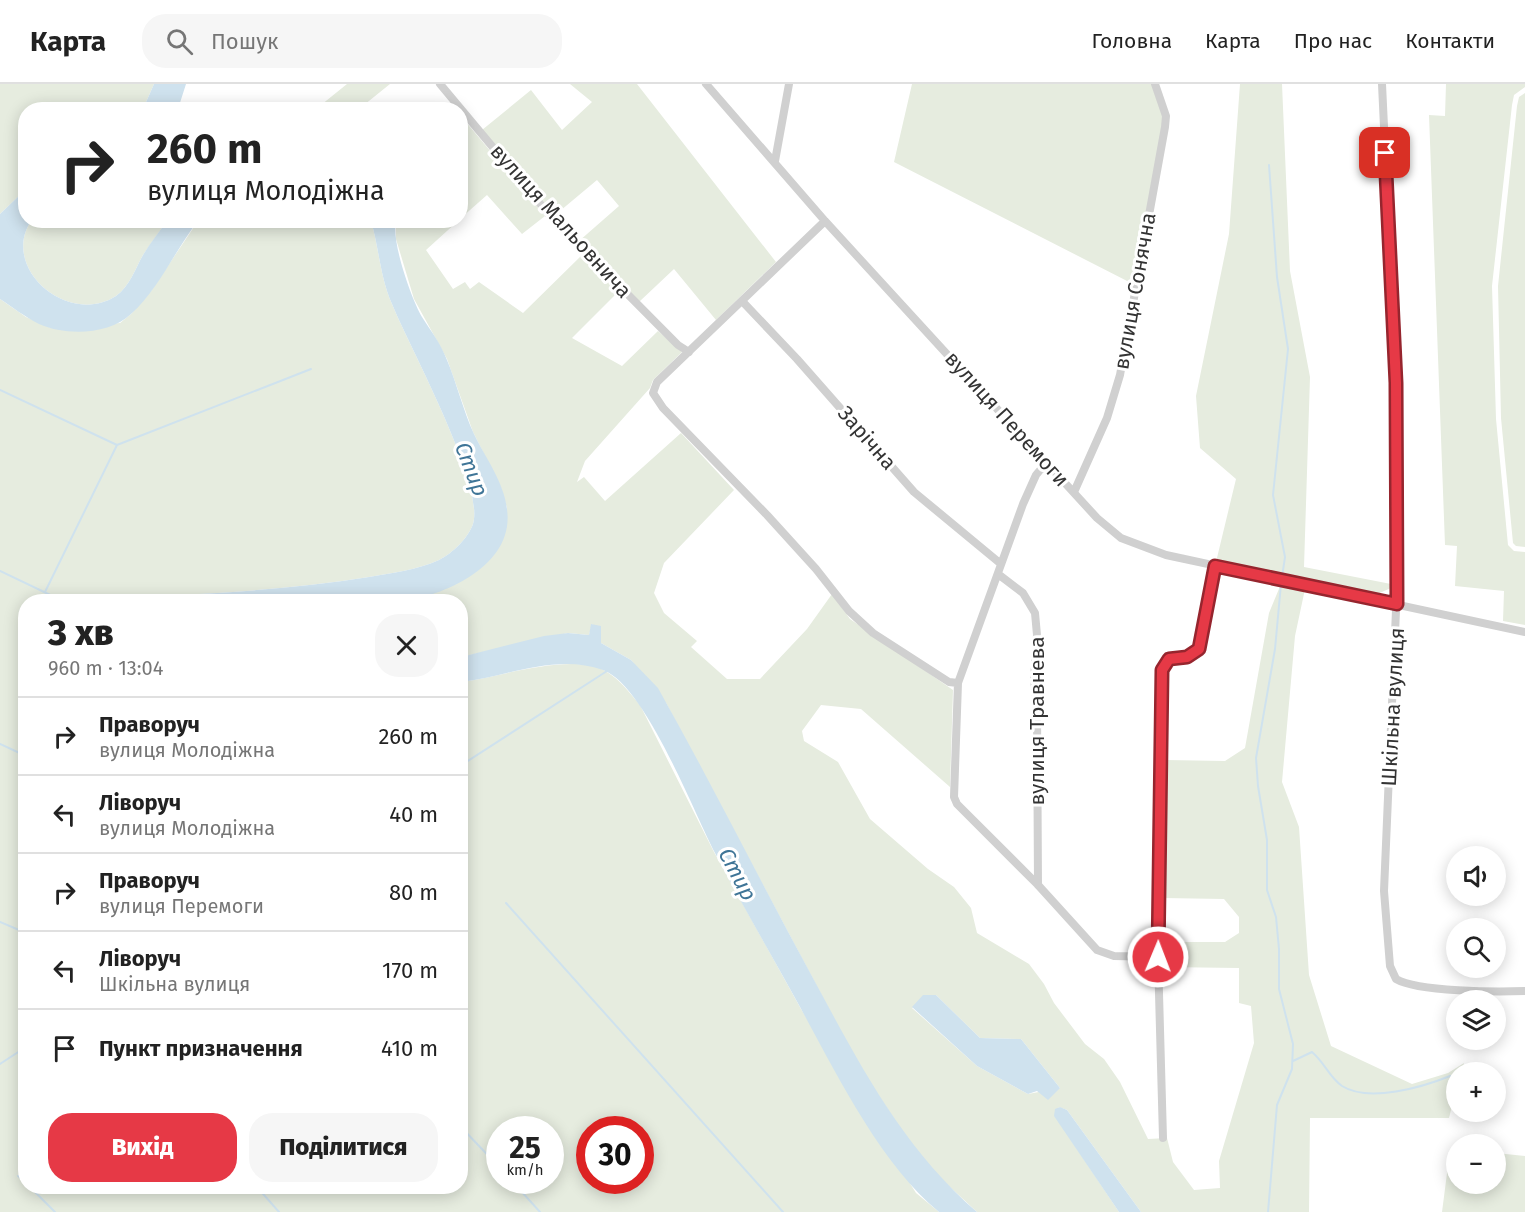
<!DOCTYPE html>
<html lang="uk">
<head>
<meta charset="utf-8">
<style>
	:root { --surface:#fff; --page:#f6f6f6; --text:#222; --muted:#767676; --line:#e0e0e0; --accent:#e63946 }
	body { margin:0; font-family:"Fira Sans",sans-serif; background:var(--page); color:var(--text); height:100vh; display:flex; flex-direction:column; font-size:22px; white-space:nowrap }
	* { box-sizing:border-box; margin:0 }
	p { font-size:20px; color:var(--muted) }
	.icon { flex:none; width:33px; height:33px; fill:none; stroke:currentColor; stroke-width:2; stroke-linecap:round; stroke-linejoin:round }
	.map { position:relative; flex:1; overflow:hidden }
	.sheet { position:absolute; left:18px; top:510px; width:450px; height:600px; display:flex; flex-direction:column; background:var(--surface); border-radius:24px; box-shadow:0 3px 15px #0003 }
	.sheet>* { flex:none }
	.top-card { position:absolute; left:18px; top:18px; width:450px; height:126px; border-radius:24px; box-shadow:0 3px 15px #0003; background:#fff; color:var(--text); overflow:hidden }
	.tools { position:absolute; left:1446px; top:762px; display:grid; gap:12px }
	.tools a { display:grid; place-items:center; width:60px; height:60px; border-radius:50%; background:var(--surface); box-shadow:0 3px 15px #0003; font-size:30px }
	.speed { position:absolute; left:486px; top:1032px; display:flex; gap:12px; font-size:30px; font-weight:700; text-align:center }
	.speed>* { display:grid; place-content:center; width:78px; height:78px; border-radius:50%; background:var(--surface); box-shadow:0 3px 15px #0003; line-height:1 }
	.speed small { font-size:15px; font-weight:400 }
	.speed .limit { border:9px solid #d22; background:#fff; color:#111 }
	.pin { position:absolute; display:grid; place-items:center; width:51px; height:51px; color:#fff; margin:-26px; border-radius:12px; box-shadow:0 3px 9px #0006 }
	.me { position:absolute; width:66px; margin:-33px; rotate:1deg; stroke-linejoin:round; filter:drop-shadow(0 0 4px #0008) }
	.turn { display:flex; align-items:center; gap:21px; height:126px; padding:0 30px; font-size:27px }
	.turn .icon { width:78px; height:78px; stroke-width:2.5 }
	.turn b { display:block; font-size:42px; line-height:51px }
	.round { display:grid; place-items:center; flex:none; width:63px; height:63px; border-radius:24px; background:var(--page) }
	.headline { display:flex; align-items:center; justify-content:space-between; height:102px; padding:0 30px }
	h1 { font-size:36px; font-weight:800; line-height:45px }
	.button { display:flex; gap:12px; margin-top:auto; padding:12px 30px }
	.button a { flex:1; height:69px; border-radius:24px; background:var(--accent); color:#fff; font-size:24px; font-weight:800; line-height:69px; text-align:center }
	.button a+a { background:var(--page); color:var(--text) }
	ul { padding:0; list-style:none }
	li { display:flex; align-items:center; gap:18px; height:78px; padding:0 30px; border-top:2px solid var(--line) }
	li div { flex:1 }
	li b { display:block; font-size:22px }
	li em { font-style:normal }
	header { display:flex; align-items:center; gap:36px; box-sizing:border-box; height:84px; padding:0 30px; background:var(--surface); border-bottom:2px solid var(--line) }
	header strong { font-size:28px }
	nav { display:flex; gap:33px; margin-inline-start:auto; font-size:21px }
	.search { width:420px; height:54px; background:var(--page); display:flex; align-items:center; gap:15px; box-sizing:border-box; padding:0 21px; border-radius:24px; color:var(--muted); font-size:22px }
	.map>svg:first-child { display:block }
	.green { fill:#e6ecdf; fill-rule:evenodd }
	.water { fill:#cfe2ee }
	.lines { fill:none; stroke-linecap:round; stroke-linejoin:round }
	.stream { stroke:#cfe2ee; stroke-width:2 }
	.minor { stroke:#d0d0d0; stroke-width:8 }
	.route-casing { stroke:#96252e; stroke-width:15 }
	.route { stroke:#e63946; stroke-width:10 }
	.labels { text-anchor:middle; stroke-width:6; stroke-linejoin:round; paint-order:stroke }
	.street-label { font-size:21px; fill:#333; stroke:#fff }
	.water-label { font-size:22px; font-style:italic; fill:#3f7597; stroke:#fff }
</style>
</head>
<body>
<header>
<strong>Карта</strong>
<div class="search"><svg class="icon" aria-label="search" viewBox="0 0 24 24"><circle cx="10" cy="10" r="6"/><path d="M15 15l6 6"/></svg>Пошук</div>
<nav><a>Головна</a><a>Карта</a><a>Про нас</a><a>Контакти</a></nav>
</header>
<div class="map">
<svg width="1525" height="1128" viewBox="0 0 1525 1128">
	<rect width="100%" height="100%" fill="#fff"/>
	<path class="green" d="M0,0H154L143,25L26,26L25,106L0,130Z
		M347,0H390L359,25H316Z
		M570,0H637L776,178L716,236L674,185L639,218L579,157L619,122L597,96L554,132L482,46L531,6L562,46L592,18Z
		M912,0H1152L1163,32L1162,43L1133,200L894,78Z
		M1240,0H1282L1290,187L1310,293L1304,483L1391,500V504L1375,511L1216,478L1236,395L1200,364L1196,312L1229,150Z
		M1446,0H1525V3L1514,11L1512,21L1492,202L1496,335L1508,461L1514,467L1525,468V541L1503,537L1504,507L1455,502L1457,462L1445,461L1429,31L1445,32Z
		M1525,9V463L1516,462L1513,459L1501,334L1498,202L1517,22L1519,13Z
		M460,31L545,132L522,150L487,111L461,134Z
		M31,137H167C159,148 151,159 143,171C135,185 130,202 116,212C68,243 0,184 31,137Z
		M198,137H371C379,164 380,193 392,220C409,262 485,400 473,440C468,454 453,469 439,476C417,486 392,489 369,493C306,503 243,508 179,511L159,517L26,518V1102H460L461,598C497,594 574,567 607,588C620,596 630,609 640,621L714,768L801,925L916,1109L939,1128H0V215L26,233L51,244L120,239L131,230L151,207ZM500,1046H550V1096H500ZM590,1046H640V1096H590Z
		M396,137H458L426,166L453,205L465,198L470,205L479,198L523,229L582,171L618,208L572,254L622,282L658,247L682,268L653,296L650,304L585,377L577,398L584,393L605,417L681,349L734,406L664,479L654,509L664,529L697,557L691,563L727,595H760L807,545L832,510L850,535L953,606L950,703L861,625L821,621L802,647L804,657L838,678L870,735L928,785L954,803L971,824L977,849L1029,880L1044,900L1054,919L1085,960L1104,975L1120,998L1148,1055L1167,1054L1173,1078L1194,1106L1220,1104L1219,1077L1254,959L1251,922L1239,919V884L1163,883V858H1225L1239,849V833L1224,815L1163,814L1165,676L1225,677L1245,664L1269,529L1281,500L1305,505L1295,552L1282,698L1299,743L1309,891L1331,962L1412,1000L1448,989L1464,979L1462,988H1456V1006L1449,1034H1310L1309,1128H1141L1067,1026L1059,1023L1055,1032L1119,1128H977L936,1090L915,1066L861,985L666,619L631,576L601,559L592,540L589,551L568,549L461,573L460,518L401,517L423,514L507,441V424L501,404L473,348L447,275L414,215L396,155ZM936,911L980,954L1021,955L1060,1004L1028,1010L977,982L912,924Z
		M1450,1066H1456V1100H1496V1069L1525,1072V1128H1442Z"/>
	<path class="water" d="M154,0H186L178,25H143Z
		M25,106L26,136L31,137C0,184 68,243 116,212C130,202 135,185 143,171C150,159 159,148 167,137H198C175,166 159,205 131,230C109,251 66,252 39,240C25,233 12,223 0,215V130Z
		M371,137H396C391,157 411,214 422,233C431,247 441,260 447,276C457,300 463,326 474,350C485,373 504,398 507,425C515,481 446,511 401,518L159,517L179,511C242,508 306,503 369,493C392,489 417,486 439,476C453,469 468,454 473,440C485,400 409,262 392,220C380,193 379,164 371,137Z
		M591,540L601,542V559L631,576L658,604C712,700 761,799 814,896C860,981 902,1063 977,1128H939C881,1081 836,989 800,923C772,872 742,821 715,769C693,727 645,601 603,586C556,569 506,593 461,598V573L544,552L568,549L589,551Z
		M923,911H936L980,954L1021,955L1060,1004L1048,1016L1037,1007L1028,1010L977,982L912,923Z
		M1060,1023L1067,1026L1141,1128H1119L1054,1032L1055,1025Z"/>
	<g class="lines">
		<path class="stream" d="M1269,81L1277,193L1288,265L1273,411L1285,473L1282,493
			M0,306L117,361
			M0,487L65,518
			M45,508L117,361L311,285
			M0,660L26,672
			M460,682L607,587
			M506,819L783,1128
			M0,838L26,849
			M1293,977L1312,968C1325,979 1329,993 1342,1002C1369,1019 1423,1003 1450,992
			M0,980L26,963
			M460,1042L500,1084
			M18,1092L26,1099
			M511,1096L540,1128
			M29,1102L55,1128
			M256,1102L279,1128
			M1268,1128L1277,1021L1292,985L1293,960L1279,905V865L1276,833L1267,806V756L1258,702L1256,674L1275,565L1281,500"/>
		<path class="minor" d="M440,0L552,134L678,261L689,268
			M706,0L825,137L1097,434L1121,454L1166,471L1525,548
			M1382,0L1396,299L1399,456L1384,807L1390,882L1396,895C1418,908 1497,908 1525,907
			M775,77L789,0
			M825,137L657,298L653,309L663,324L767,431L816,485L849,527L873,549L949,598L958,599
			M742,217L797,275L914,408L1001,480
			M1051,383L1041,385L1036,391L1023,420L958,599L954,713L957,720L1038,801L1097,866L1114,872L1158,873
			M1074,408L1107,334L1120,291L1165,43L1166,32L1155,0
			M998,490L1023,509L1035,529L1037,551L1034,595L1037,622L1038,801
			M1163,1054L1158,873L1162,586L1169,575L1187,573L1199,565L1215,482"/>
	</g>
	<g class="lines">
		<g class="route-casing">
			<path id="route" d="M1158,873L1162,586L1169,575L1187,573L1199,565L1215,482L1397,520L1396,299L1385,69"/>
		</g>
		<use href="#route" class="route"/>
	</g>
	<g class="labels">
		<g class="street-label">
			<text transform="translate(561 137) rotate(48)" y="7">вулиця Мальовнича</text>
			<text transform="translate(1135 207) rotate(-80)" y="7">вулиця Сонячна</text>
			<text transform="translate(1007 335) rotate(48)" y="7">вулиця Перемоги</text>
			<text transform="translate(867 354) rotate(49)" y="7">Зарічна</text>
			<text transform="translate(1393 623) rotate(-87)" y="7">Шкільна вулиця</text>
			<text transform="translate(1037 637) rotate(-90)" y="7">вулиця Травнева</text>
		</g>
		<g class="water-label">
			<text transform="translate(472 385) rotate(69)" y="8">Стир</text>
			<text transform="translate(738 790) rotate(62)" y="8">Стир</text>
		</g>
	</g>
</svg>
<div class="tools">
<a><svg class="icon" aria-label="sound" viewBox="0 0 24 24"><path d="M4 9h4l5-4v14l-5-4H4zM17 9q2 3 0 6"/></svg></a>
<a><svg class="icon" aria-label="search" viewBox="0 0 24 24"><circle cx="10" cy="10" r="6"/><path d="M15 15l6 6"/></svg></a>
<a><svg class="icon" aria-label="layers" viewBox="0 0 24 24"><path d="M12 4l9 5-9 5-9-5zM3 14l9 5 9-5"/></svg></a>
<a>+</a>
<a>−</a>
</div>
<div class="speed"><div>25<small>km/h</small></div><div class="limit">30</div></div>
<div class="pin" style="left:1385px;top:69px;background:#d93025"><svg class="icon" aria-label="arrive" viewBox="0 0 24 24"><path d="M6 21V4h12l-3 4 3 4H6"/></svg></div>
<svg class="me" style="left:1158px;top:873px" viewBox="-20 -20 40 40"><circle r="17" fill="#e63946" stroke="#fff" stroke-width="3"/><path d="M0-11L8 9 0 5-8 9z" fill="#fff"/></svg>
<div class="top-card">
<div class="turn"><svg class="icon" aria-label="right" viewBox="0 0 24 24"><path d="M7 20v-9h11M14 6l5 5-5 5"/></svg><div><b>260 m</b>вулиця Молодіжна</div></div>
</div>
<section class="sheet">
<div class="headline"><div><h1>3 хв</h1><p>960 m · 13:04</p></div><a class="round"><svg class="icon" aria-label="close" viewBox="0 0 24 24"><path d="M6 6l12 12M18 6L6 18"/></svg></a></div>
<ul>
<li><svg class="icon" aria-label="right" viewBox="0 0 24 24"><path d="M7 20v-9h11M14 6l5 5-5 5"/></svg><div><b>Праворуч</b><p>вулиця Молодіжна</p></div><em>260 m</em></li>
<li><svg class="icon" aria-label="left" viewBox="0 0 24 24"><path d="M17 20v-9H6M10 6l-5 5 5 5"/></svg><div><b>Ліворуч</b><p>вулиця Молодіжна</p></div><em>40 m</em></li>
<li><svg class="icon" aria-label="right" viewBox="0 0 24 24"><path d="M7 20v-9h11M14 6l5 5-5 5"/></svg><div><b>Праворуч</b><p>вулиця Перемоги</p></div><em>80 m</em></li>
<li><svg class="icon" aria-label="left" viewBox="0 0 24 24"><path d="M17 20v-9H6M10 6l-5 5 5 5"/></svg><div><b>Ліворуч</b><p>Шкільна вулиця</p></div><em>170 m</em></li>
<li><svg class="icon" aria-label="arrive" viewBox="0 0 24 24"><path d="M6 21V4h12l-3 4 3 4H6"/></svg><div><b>Пункт призначення</b></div><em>410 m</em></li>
</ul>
<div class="button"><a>Вихід</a><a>Поділитися</a></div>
</section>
</div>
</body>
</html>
